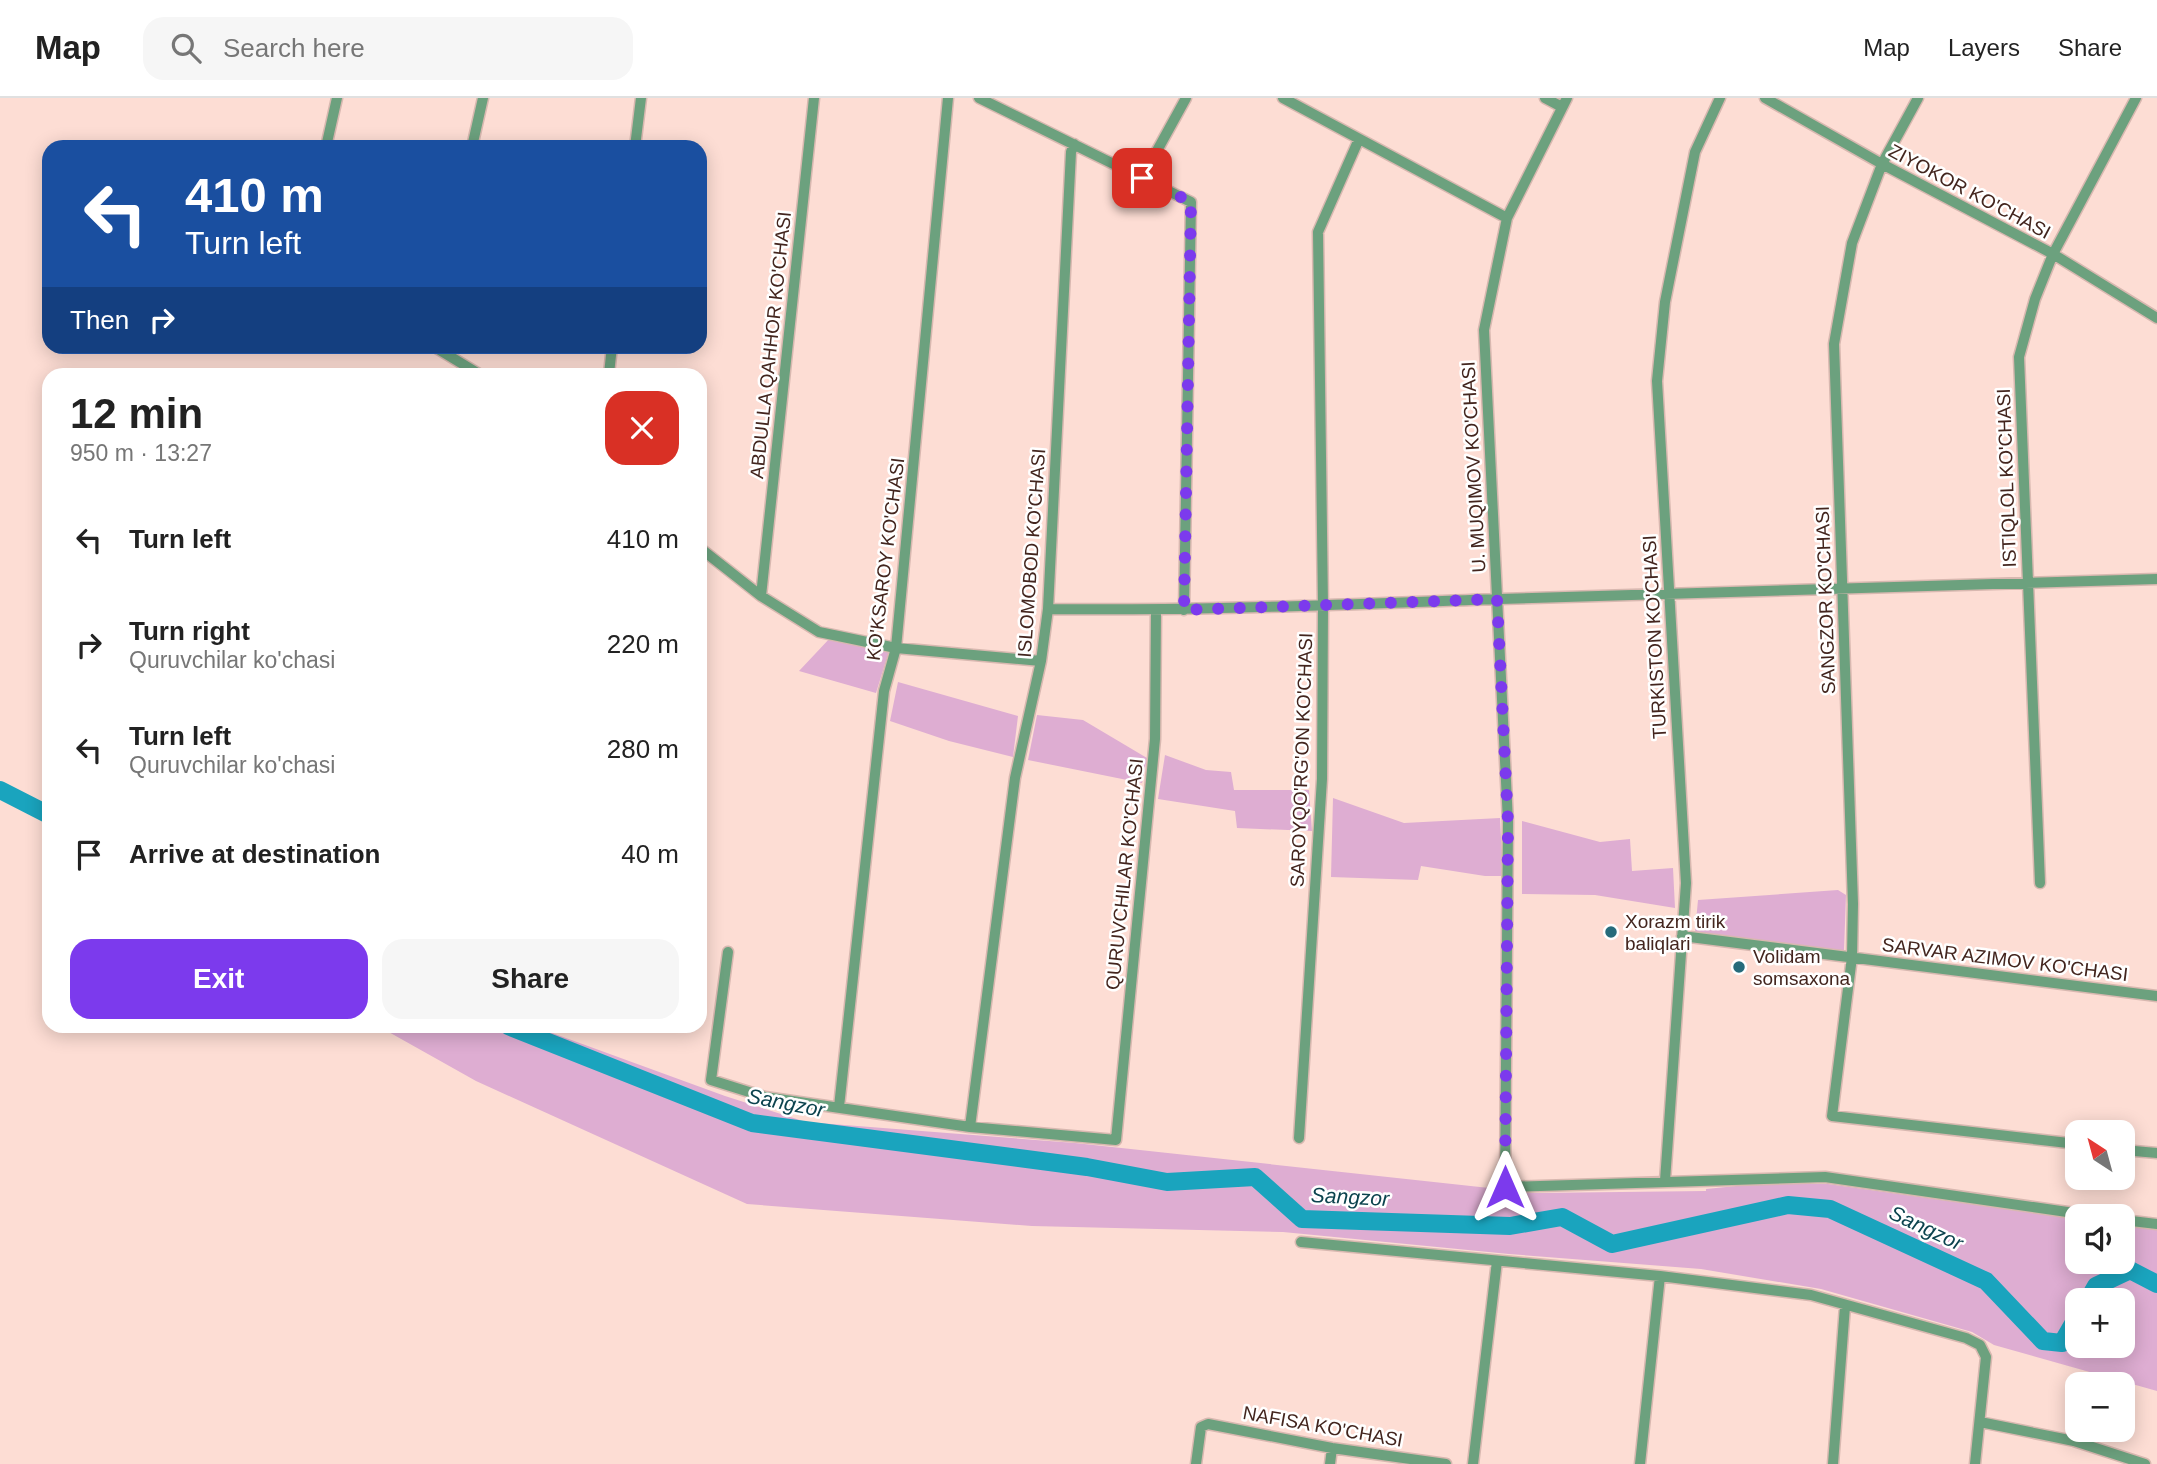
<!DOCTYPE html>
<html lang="en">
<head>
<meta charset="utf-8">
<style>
	:root { --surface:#fff; --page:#f6f6f6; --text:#222; --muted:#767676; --line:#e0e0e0; --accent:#7c3aed }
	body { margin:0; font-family:Arial,sans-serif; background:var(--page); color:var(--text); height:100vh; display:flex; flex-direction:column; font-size:26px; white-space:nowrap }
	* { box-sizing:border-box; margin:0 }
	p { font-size:23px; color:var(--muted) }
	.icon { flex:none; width:38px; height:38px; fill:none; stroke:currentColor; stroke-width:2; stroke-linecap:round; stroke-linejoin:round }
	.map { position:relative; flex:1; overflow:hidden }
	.drawer { position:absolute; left:42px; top:270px; width:665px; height:665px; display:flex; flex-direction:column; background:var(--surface); border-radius:21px; box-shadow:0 4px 18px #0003 }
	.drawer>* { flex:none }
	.top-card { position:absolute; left:42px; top:42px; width:665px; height:214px; border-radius:21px; box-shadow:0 4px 18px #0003; background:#1a4fa0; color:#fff; overflow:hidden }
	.needle { width:46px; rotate:324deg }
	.controls { position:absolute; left:2065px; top:1022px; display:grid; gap:14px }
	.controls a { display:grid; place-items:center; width:70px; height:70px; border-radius:14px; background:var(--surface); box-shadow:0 4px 18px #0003; font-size:35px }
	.pin { position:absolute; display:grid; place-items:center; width:60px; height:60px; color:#fff; margin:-30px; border-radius:14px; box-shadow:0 4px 10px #0006 }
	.me { position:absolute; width:77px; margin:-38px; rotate:0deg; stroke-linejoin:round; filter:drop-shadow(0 0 5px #0008) }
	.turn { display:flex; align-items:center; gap:24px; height:147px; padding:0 28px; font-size:32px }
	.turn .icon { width:91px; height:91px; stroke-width:2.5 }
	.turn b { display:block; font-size:49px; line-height:60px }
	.then { display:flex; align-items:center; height:66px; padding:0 28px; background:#0003; gap:14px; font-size:26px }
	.round { display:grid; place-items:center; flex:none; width:74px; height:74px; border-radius:21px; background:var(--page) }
	.head { display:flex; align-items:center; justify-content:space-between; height:119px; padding:0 28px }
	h1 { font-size:42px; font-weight:600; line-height:52px }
	.cta { display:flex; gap:14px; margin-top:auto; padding:14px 28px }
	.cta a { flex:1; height:80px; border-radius:21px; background:var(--accent); color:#fff; font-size:28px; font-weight:600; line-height:80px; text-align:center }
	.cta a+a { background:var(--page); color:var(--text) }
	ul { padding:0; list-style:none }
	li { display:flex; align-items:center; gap:21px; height:105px; padding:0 28px }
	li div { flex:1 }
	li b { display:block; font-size:26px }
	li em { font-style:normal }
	header { display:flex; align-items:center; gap:42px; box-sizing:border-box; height:98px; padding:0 35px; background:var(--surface); border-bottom:2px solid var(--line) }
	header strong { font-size:33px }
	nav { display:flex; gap:38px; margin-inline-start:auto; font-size:24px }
	.search { width:490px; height:63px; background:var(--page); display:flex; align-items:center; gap:18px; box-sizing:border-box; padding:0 24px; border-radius:21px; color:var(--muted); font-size:26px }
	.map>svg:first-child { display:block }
	.grass { fill:#deadd2; fill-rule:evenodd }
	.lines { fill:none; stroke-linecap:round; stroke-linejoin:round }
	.river { stroke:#1aa4be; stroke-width:18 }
	.minor-casing { stroke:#d8b8b0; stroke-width:13 }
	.minor { stroke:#6ca17e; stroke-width:10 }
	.route { stroke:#7c3aed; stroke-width:12; stroke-dasharray:0 21.6 }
	.poi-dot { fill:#266b7b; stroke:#fff; stroke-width:2.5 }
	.labels { text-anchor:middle; stroke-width:5; stroke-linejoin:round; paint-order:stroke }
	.street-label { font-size:19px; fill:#43251e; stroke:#fff }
	.poi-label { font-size:19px; fill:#43251e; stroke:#fff; text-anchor:start }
	.water-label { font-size:21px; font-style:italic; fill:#0c434e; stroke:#fff }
</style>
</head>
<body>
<header>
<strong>Map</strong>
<div class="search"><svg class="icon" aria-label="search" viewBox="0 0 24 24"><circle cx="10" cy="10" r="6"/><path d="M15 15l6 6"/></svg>Search here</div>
<nav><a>Map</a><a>Layers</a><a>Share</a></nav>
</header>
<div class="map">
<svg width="2157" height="1366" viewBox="0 0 2157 1366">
	<rect width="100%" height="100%" fill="#fdddd4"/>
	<path class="grass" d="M831,539L889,553L876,595L799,573Z
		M898,584L1018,618L1013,659L949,643L890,623Z
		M1037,617L1083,622L1147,660L1142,685L1028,662Z
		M1165,657L1206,672L1231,674L1234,692H1309L1312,733L1237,730L1235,713L1158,701Z
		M1333,700L1404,725L1500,720L1503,778H1485L1421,768L1418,782L1331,779Z
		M1522,723L1600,744L1630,741L1632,773L1673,770L1675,810L1595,797L1522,796Z
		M1838,792L1846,797L1844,853L1695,834L1698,802Z
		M378,928H533L725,998L806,1024L1075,1045L1536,1095L1706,1093V1091L1756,1086H1828L2077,1121V1164H2123V1127L2157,1131V1293L1994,1247L1972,1234L1821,1191L1701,1171L1509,1156L1283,1134L1032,1128L747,1106L476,983ZM2077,1202H2123V1248H2077Z"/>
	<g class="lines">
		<path class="river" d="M0,692L49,717
			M508,928L752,1025L1087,1069L1167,1084L1255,1079L1302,1121L1510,1128L1562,1119L1612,1146L1788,1107L1830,1111L1986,1183L2043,1243L2062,1245L2077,1219
			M2088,1202L2096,1188L2130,1172L2157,1186"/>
		<g class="minor-casing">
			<path id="minor" d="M979,0L1191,104L1184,512
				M1283,0L1507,120
				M1545,0L1562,9
				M1567,0L1507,120L1484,232L1508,724L1505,1089L1825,1079L2095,1118
				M1765,0L1882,66L2053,156L2157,220
				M1918,0L1882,66L1852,145L1834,246L1853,806L1852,859L1832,1018L2077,1046
				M326,49L337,0
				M472,49L483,0
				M635,49L641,0
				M1142,80L1186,0
				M433,248L479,276
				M609,276L612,248
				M700,450L761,498L819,534L896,550L1041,563
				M761,498L814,0
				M1048,511C1199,513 1349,506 1500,501C1719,494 1938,488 2157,481
				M2040,785L2019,259L2035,201L2053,156L2136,0
				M1682,838L2157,898
				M728,854L711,982L765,999L970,1029L1116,1042L1155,641L1156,512
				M839,1009L884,593L896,550L948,0
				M970,1029L1015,680L1041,563L1048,511L1071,54L1074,46
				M1299,1040L1322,681L1323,508L1318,134L1359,41
				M2123,1052L2157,1055
				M1665,1083L1686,785L1657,283L1665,204L1695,54L1720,0
				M2123,1122L2157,1126
				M1301,1144L1660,1178L1811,1197L1966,1240L1980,1247L1986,1259L1975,1366
				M1980,1324L2074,1343L2145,1366
				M1196,1366L1201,1329L1208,1326L1332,1350L1446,1366
				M1330,1366L1332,1350
				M1473,1366L1497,1163
				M1640,1366L1660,1178
				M1833,1366L1845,1208"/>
		</g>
		<use href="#minor" class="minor"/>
	</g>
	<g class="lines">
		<path class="route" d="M1142,80L1191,104L1184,512L1497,501L1508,724L1505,1089"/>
	</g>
	<g class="poi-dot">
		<circle cx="1611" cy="834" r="7"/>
		<circle cx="1739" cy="869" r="7"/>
	</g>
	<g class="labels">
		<g class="street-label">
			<text transform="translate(1970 93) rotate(28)" y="7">ZIYOKOR KO'CHASI</text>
			<text transform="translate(770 247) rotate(-84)" y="7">ABDULLA QAHHOR KO'CHASI</text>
			<text transform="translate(1473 369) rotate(-93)" y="7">U. MUQIMOV KO'CHASI</text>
			<text transform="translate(2006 380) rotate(-92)" y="7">ISTIQLOL KO'CHASI</text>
			<text transform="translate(1031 455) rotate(-86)" y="7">ISLOMOBOD KO'CHASI</text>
			<text transform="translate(885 461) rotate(-83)" y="7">KO'KSAROY KO'CHASI</text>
			<text transform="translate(1825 502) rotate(-92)" y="7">SANGZOR KO'CHASI</text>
			<text transform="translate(1654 539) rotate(-93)" y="7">TURKISTON KO'CHASI</text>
			<text transform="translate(1301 662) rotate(-88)" y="7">SAROYQO'RG'ON KO'CHASI</text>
			<text transform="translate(1124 776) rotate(-84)" y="7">QURUVCHILAR KO'CHASI</text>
			<text transform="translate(2005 861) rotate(7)" y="7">SARVAR AZIMOV KO'CHASI</text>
			<text transform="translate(1323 1328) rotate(10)" y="7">NAFISA KO'CHASI</text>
		</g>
		<g class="poi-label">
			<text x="1625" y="830">Xorazm tirik<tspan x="1625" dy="22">baliqlari</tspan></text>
			<text x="1753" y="865">Volidam<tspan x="1753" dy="22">somsaxona</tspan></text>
		</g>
		<g class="water-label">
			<text transform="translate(786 1005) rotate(11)" y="7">Sangzor</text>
			<text transform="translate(1350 1099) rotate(3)" y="7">Sangzor</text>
			<text transform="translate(1926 1130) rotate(25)" y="7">Sangzor</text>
		</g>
	</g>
</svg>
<div class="controls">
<a><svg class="needle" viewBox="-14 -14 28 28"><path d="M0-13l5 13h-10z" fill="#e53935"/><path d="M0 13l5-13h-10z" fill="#767676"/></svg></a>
<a><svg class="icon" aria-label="sound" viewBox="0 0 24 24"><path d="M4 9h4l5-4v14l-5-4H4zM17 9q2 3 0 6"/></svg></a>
<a>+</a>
<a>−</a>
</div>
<div class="pin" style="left:1142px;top:80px;background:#d93025"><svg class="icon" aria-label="arrive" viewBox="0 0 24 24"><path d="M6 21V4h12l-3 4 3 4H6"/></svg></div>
<svg class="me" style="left:1505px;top:1089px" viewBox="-20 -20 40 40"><path d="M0-17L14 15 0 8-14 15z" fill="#7c3aed" stroke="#fff" stroke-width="4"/></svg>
<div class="top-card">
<div class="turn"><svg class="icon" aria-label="left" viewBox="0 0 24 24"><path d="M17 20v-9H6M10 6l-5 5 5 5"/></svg><div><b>410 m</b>Turn left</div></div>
<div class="then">Then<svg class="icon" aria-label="right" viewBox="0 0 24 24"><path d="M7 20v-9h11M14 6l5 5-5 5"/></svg></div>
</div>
<section class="drawer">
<div class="head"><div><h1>12 min</h1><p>950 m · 13:27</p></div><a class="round" style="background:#d93025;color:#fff"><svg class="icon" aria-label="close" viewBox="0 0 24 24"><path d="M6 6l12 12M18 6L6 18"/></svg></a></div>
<ul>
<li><svg class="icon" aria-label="left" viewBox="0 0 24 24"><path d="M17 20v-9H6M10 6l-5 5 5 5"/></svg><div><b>Turn left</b></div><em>410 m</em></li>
<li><svg class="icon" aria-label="right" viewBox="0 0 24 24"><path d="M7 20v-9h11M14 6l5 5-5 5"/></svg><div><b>Turn right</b><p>Quruvchilar ko'chasi</p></div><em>220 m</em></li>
<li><svg class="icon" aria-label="left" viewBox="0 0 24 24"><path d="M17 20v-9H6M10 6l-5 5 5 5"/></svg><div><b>Turn left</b><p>Quruvchilar ko'chasi</p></div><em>280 m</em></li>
<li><svg class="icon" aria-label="arrive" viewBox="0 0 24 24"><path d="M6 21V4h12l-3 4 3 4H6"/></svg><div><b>Arrive at destination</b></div><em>40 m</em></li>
</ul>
<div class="cta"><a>Exit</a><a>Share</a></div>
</section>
</div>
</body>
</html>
